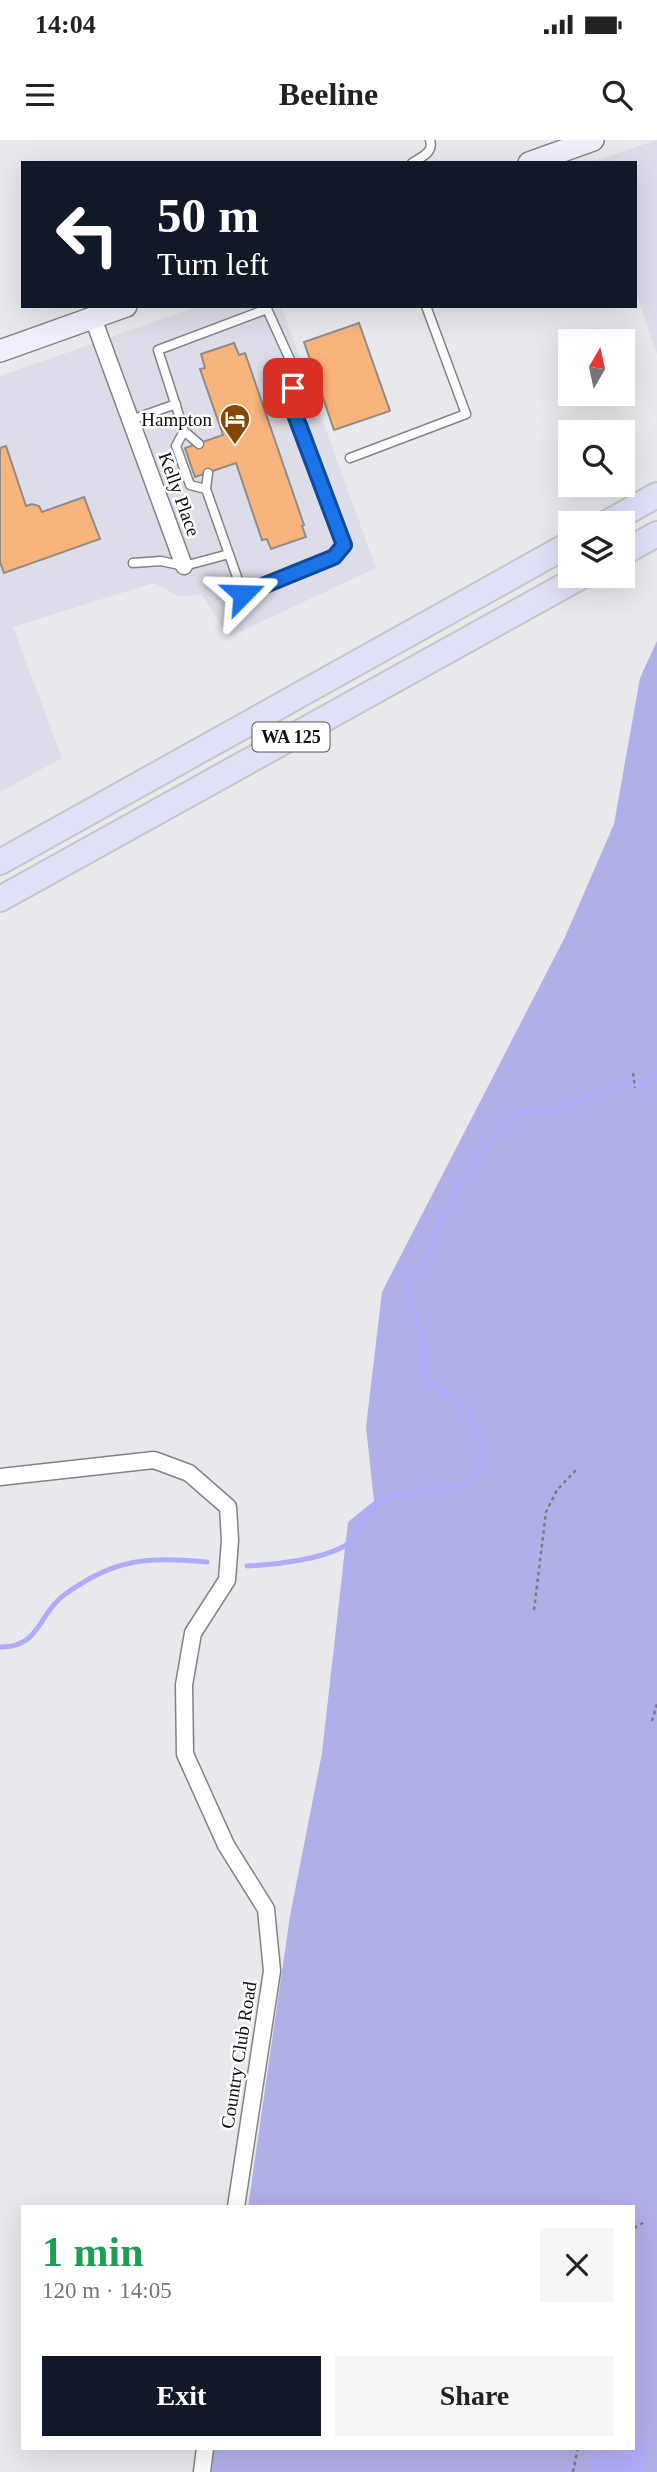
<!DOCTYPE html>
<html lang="en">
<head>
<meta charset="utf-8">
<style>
	:root { --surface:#fff; --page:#f6f6f6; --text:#222; --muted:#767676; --accent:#111827 }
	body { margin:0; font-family:Georgia,serif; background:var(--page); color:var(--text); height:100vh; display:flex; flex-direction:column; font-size:26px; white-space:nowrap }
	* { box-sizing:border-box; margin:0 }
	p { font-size:23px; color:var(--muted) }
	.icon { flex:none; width:38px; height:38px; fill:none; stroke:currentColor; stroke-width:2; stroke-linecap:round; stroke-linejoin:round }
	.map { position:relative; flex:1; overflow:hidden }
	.sheet { position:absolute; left:21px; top:2065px; width:614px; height:245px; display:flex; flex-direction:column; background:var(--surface); border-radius:0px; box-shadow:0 7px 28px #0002 }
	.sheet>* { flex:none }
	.top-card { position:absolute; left:21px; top:21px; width:616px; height:147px; border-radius:0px; box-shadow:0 7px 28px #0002; background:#111827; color:#fff; overflow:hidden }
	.needle { width:46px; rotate:9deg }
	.tools { position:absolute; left:558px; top:189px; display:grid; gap:14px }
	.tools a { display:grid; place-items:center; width:77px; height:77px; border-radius:0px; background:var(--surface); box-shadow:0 7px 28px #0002; font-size:35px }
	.pin { position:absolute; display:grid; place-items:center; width:60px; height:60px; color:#fff; margin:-30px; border-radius:14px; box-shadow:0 4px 10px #0006 }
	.me { position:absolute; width:77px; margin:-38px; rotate:68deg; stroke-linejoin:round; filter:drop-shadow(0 0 5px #0008) }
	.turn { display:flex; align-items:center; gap:24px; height:147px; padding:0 21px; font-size:32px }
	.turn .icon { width:91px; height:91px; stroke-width:2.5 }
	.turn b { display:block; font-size:49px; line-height:60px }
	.round { display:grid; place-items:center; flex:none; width:74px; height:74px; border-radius:0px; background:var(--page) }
	.head { display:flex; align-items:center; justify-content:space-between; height:119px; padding:0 21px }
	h1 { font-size:42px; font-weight:800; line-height:52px; color:#1e9e55 }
	.button { display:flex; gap:14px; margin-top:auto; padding:14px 21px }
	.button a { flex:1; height:80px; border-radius:0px; background:var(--accent); color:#fff; font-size:28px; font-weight:800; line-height:80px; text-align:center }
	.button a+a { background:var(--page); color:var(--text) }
	.status { display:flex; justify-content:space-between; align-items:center; height:49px; padding:0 35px; background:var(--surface); direction:ltr }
	.status svg { height:19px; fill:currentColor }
	header { display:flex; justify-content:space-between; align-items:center; height:91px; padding:0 21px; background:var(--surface); font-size:32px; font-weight:800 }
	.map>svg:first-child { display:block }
	.built { fill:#dddde9 }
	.green { fill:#b1afe7 }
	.water { fill:#b0acf9 }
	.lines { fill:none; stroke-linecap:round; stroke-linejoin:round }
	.stream { stroke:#b0acf9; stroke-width:5 }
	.building { fill:#f9b47b; stroke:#8f8c89; stroke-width:2 }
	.lane-casing { stroke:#838387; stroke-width:11 }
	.street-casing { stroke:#838387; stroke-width:19 }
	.secondary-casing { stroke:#838387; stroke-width:24 }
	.primary-casing { stroke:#c5c5c6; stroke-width:28 }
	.path { stroke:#7c7c7f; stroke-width:2.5; stroke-dasharray:3.5 3.5; stroke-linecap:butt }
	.lane { stroke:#fff; stroke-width:8 }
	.street { stroke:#fff; stroke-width:16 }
	.secondary { stroke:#f0f0fc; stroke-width:21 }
	.primary { stroke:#e0e0f9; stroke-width:24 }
	.route-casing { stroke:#114b97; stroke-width:18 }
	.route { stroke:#1a73e8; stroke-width:12 }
	.labels { text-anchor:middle; stroke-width:5; stroke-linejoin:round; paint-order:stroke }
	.shield { fill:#fff; stroke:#575758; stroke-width:2 }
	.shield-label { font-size:18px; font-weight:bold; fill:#0f0f10 }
	.poi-label { font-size:19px; fill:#0f0f10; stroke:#fff; text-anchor:end }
	.street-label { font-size:19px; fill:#0f0f10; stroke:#fff }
</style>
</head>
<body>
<div class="status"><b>14:04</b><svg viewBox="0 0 49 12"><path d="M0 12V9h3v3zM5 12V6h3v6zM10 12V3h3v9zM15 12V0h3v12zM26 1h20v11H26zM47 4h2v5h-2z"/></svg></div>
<header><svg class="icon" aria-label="menu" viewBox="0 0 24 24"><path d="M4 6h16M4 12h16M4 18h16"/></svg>Beeline<svg class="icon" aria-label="search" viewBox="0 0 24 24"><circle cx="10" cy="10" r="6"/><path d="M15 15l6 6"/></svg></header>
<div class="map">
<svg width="657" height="2332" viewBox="0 0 657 2332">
	<rect width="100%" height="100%" fill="#e9e9ed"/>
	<path class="built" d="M657,0V214L635,151V23L591,22Z
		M199,166H281L376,428L229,497L202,455L178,456L154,443L13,487L62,618L0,652V236Z"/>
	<path class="green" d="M657,501V2332H212L213,2308H634V2067H248L290,1776L322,1613L348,1382L374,1361L366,1287L382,1152L565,797L614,684L640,538Z"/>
	<path class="water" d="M634,2300L649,2302L644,2332H590L593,2312L622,2317L624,2308H634Z"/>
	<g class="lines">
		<path class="stream" d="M247,1426C273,1425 330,1419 350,1402C363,1391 360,1372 382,1361C408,1348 438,1353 465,1342C501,1328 475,1280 457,1262C449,1254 428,1243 425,1235C421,1226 424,1217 423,1209C422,1189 411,1171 409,1152C407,1135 421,1128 429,1116C434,1109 433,1099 436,1091C441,1079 450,1070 450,1057L456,1050L472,1022L515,976L529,970H552L579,963L591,955L622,946L631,941L639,942L645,948L657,934
			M0,1507C40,1508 38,1474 64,1455C115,1418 146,1417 207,1422"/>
	</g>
	<path class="building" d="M359,183L390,271L334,290L304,202Z
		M234,203L239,215L245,213L304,385L302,386L306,397L271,409L267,399L262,400L236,323L195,337L185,308L223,295L200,229L205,228L201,214Z
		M6,306L26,366L32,364L39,366L42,372L84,357L100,399L4,433L0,422V308Z"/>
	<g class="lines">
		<g class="lane-casing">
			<path id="lane" d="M412,23C421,17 434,13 430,0
				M131,280L176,264
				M184,291L176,306L190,345L206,349
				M199,304L184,291L158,210L267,169L296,233L291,265L344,405L334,417L243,454L206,349L208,333
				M350,318L466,274L426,166
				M133,423L161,421L184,426L229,414"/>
		</g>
		<g class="street-casing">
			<path id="street" d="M93,178L184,426
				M0,1337L154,1320L189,1333L228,1367L230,1400L227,1440L193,1493L184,1545L185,1614L226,1705L266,1769L272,1831L236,2067
				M202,2332L205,2308"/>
		</g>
		<g class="secondary-casing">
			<path id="secondary" d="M529,23L593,0
				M0,211L126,166"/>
		</g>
		<g class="primary-casing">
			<path id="primary" d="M607,383L657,355
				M623,413L657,394
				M0,722L570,404
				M0,759L582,436"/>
		</g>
		<path class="path" d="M633,933L635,948
			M534,1470L546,1372L557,1350L577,1329
			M652,1581L657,1564
			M634,2088L646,2081
			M573,2332L578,2308"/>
		<use href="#lane" class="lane"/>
		<use href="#street" class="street"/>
		<use href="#secondary" class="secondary"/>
		<use href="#primary" class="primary"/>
	</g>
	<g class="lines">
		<g class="route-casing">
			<path id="route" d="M243,454L334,417L344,405L291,264L293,248"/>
		</g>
		<use href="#route" class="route"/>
	</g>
	<defs>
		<g id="hotel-pin" transform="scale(1.575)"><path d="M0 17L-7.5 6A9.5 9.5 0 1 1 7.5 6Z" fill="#854804" stroke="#fff"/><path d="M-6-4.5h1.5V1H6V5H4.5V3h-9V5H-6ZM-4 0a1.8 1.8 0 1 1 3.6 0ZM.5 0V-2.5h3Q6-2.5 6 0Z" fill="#fff"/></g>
	</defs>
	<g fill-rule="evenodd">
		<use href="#hotel-pin" x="235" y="279"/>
	</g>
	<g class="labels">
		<rect class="shield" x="252.5" y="582.5" width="77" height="29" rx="5"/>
		<g class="shield-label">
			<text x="291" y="603">WA 125</text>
		</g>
		<g class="poi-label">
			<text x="212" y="286">Hampton</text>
		</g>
		<g class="street-label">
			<text transform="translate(180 354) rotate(70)" y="7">Kelly Place</text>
			<text transform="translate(238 1915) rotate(-81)" y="7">Country Club Road</text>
		</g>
	</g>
</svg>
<div class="tools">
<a><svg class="needle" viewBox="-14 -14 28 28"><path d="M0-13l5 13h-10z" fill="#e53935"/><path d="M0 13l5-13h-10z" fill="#767676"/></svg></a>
<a><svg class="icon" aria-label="search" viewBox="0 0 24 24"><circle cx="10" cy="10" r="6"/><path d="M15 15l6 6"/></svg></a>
<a><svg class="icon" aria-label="layers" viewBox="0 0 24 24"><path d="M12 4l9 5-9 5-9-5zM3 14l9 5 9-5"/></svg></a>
</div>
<div class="pin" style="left:293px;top:248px;background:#d93025"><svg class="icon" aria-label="arrive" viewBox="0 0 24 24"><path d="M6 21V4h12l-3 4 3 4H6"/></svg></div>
<svg class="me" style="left:243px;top:454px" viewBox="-20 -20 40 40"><path d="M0-17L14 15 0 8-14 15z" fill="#1a73e8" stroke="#fff" stroke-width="4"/></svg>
<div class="top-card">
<div class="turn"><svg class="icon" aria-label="left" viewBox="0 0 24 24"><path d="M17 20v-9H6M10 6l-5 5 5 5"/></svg><div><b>50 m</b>Turn left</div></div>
</div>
<section class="sheet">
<div class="head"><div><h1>1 min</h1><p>120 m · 14:05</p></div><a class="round"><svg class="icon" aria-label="close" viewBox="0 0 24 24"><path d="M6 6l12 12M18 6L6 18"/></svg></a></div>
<div class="button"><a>Exit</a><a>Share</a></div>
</section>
</div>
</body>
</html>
